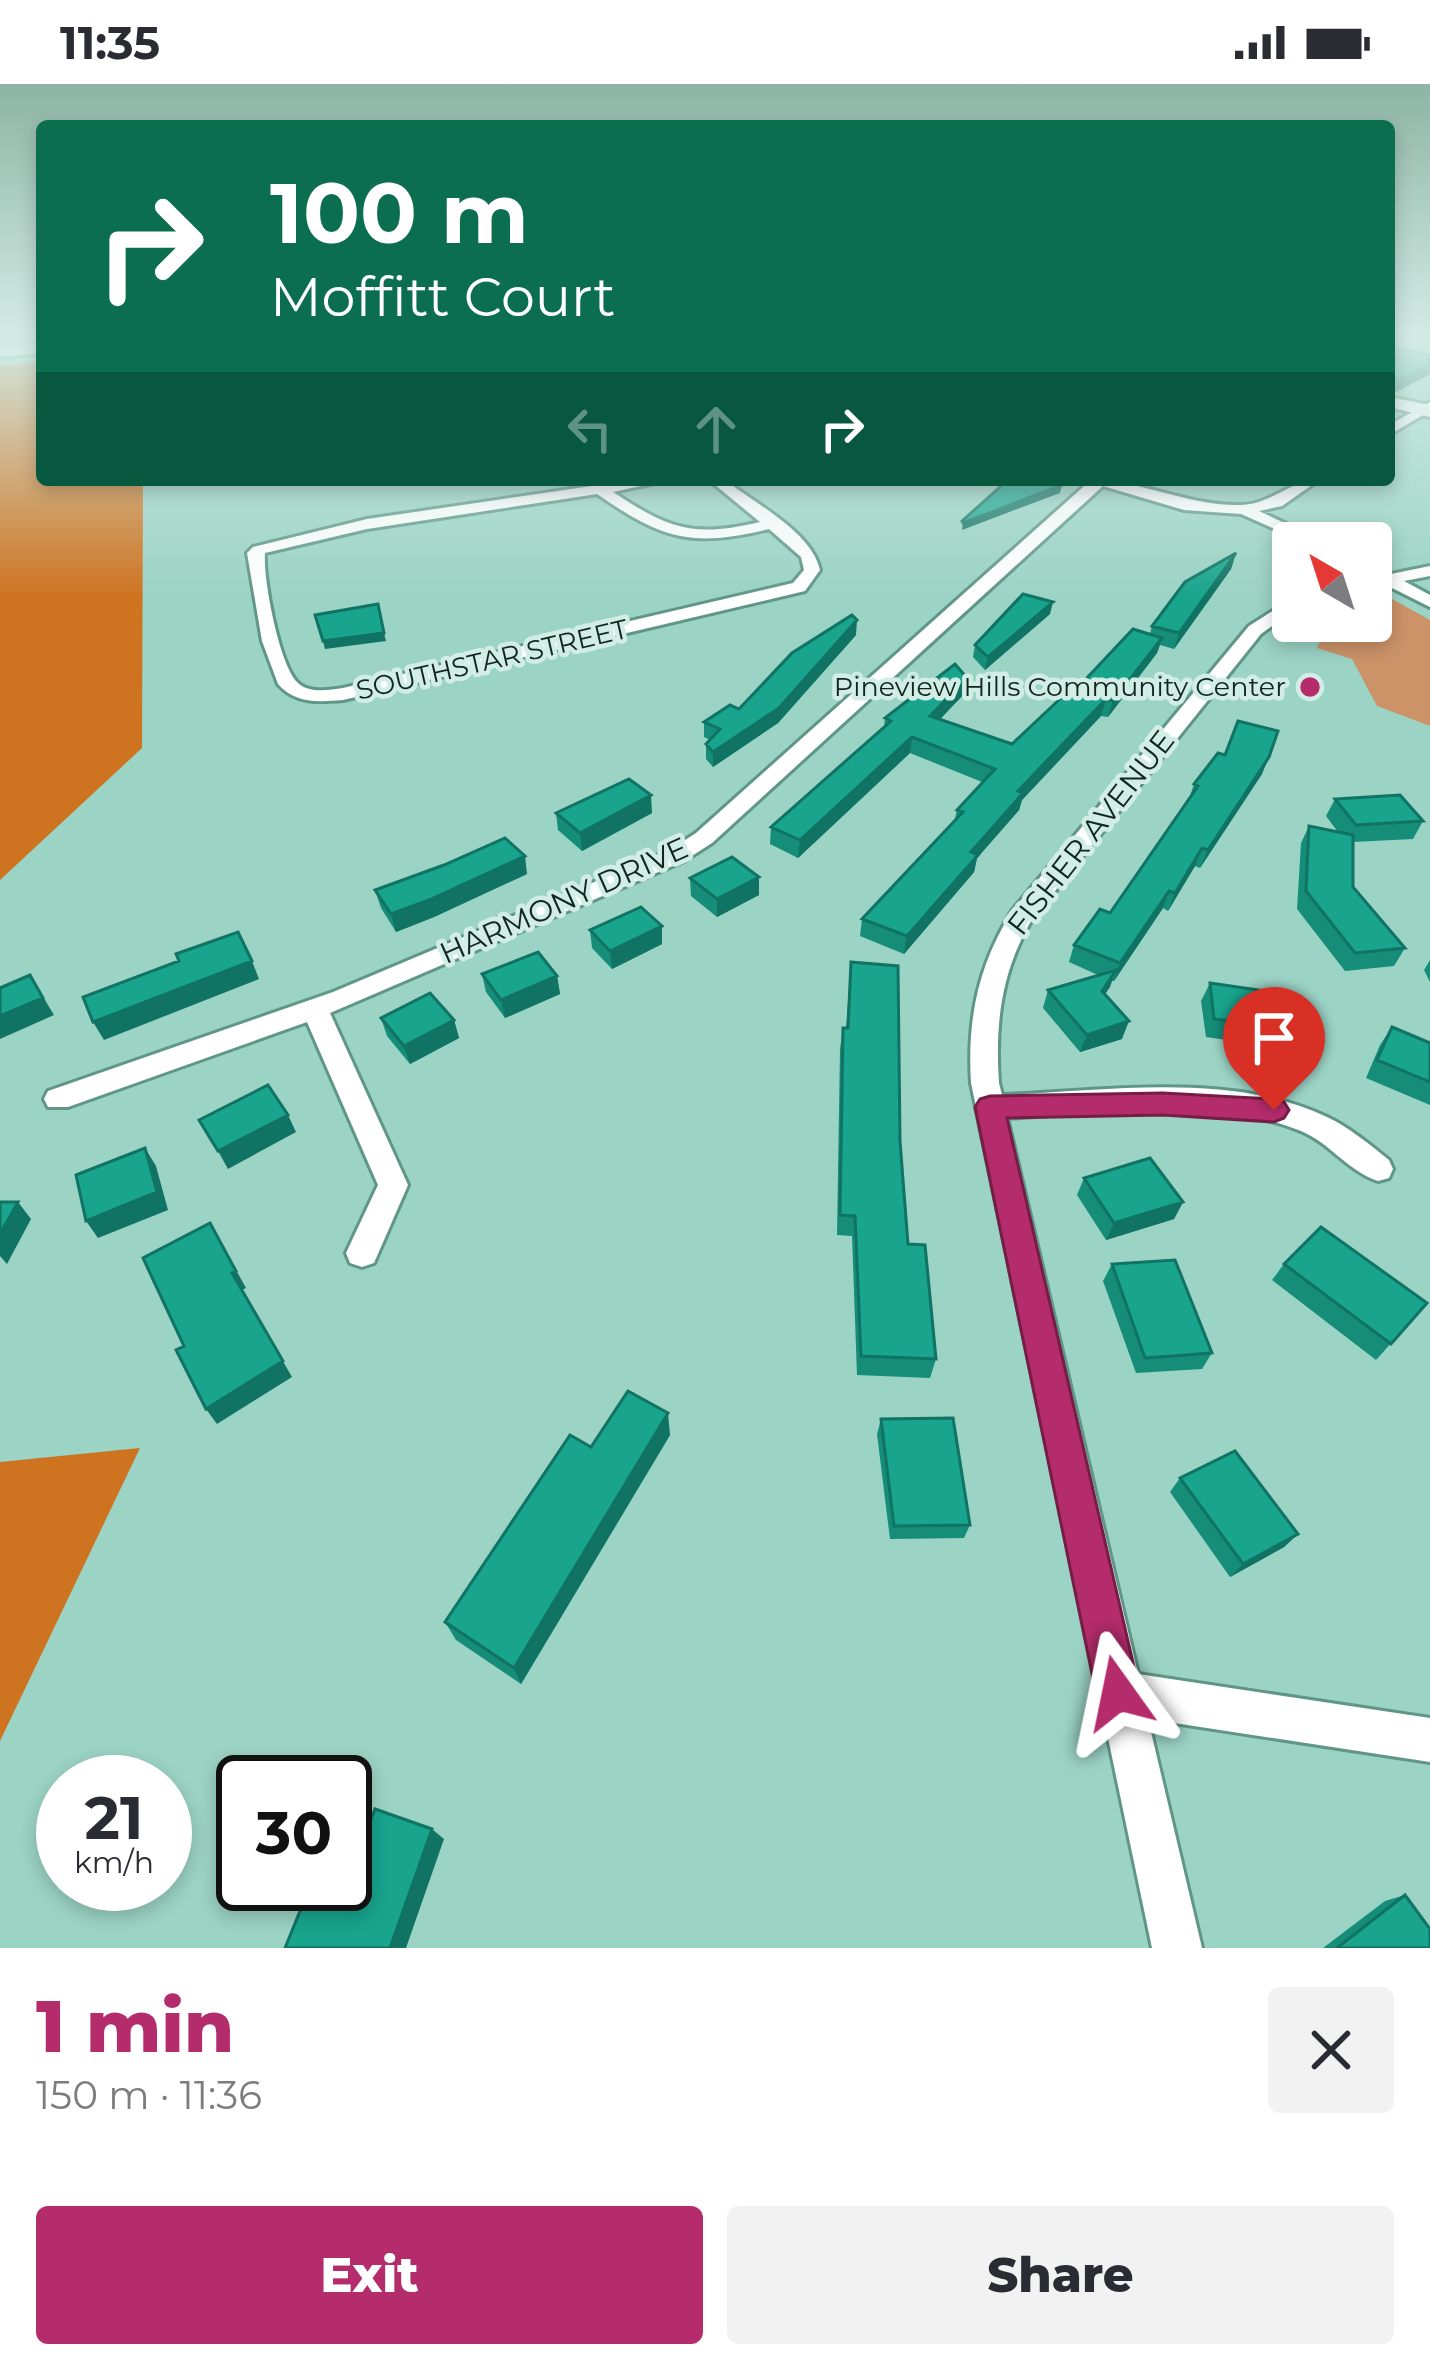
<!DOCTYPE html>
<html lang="en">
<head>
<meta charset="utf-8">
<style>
	:root { --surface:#fff; --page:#f2f2f3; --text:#2b2b33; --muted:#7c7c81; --accent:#b52c6c }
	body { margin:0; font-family:Montserrat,sans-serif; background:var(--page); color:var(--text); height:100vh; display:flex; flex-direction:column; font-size:45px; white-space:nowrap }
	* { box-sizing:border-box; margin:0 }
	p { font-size:39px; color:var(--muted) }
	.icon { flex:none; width:66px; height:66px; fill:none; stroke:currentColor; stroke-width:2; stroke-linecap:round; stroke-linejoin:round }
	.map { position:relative; height:1864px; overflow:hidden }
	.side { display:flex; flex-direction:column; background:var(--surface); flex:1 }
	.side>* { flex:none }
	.hud { position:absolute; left:36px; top:36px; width:1359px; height:366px; border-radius:12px; box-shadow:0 6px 18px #0003; background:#0b6e4f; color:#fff; overflow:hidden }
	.needle { width:78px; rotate:321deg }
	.buttons { position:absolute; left:1272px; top:438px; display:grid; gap:24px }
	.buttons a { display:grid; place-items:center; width:120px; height:120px; border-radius:12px; background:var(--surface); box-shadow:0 6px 18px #0003; font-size:60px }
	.speed { position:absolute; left:36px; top:1671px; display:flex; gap:24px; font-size:60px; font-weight:700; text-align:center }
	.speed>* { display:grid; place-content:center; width:156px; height:156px; border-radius:50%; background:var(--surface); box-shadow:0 6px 18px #0003; line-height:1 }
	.speed small { font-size:30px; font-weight:400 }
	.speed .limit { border:6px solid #111; border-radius:18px; background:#fff; color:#111 }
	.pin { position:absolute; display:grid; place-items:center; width:102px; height:102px; color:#fff; margin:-123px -51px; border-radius:50% 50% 50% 0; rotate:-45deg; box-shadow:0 0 12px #0007 }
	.pin .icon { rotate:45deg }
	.me { position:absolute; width:132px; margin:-66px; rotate:348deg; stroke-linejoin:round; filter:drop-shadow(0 0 9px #0008) }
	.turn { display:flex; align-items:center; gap:42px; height:252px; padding:0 36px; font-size:54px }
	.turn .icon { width:156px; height:156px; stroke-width:2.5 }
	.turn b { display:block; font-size:84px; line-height:102px }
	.lanes { display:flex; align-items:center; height:114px; padding:0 36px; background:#0003; justify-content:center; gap:60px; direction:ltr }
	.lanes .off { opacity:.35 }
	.round { display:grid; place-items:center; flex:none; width:126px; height:126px; border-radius:12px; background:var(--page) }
	.headline { display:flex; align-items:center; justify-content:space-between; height:204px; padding:0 36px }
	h1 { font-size:72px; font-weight:800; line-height:90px; color:var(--accent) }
	.primary-button { display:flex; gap:24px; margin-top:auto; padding:24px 36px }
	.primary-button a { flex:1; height:138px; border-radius:12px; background:var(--accent); color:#fff; font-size:48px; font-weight:800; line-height:138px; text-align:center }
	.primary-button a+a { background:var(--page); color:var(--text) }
	.status { display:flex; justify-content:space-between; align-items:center; height:84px; padding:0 60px; background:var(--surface); direction:ltr }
	.status svg { height:33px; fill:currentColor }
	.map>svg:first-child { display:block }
	.green { fill:#cc9369 }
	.forest { fill:#ce7320 }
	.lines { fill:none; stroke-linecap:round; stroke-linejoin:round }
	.street-casing { stroke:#609688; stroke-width:6 }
	.secondary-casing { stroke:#609688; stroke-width:6 }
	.street { fill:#fff; fill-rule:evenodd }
	.secondary { fill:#fff; fill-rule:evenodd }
	.wall { fill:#158d79 }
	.shaded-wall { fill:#117363 }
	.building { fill:#18a48d; stroke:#117363; stroke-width:3 }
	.route { fill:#b52c6c; stroke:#761d46; stroke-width:3 }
	.poi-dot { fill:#b52c6c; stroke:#d2ede6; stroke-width:4.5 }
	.labels { text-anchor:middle; stroke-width:9; stroke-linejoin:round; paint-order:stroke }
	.far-street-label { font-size:27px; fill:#102621; stroke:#d2ede6 }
	.far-poi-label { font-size:27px; fill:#102621; stroke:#d2ede6; text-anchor:end }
	.street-label { font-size:30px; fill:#102621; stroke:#d2ede6 }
</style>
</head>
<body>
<div class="status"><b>11:35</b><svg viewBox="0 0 49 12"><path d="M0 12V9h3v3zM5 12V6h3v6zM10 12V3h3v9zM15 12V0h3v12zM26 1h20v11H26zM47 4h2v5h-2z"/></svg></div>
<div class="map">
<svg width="1430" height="1864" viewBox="0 0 1430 1864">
	<rect width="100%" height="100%" fill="#9bd3c5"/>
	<path class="green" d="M1371,514L1392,515L1430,536V642L1377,622L1352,575L1317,564L1330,537H1371Z"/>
	<path class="forest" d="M42,278V396H143L142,664L0,796V282Z
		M140,1364L0,1657V1378Z"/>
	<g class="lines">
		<g class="street-casing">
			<path id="street" d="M1430,318V327L1389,351V341Z
				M633,396H669L613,408C669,445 693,454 760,438L709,396H725C754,419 812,448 820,486L805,507L343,616C319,618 295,620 278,600L262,557L247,469L253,463L367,435ZM597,410C662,455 691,464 769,445L801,473L804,486L793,499L343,604C329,606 308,610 297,598C279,579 263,495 265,469L367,445Z
				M1091,396C1141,396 1187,422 1240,421C1271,421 1290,396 1319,396L1282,422L1259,427L1327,459H1306L1241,430L1184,426L1103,402L712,759L684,777L330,929L408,1101L374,1179L362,1183L350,1179L346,1169L378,1101L307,938L68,1023H48L44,1015L48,1007L333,908L668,767L696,749Z
				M1371,481L1391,490L1430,482V492L1404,497L1430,511V523L1386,501H1375Z
				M1293,514V527L1261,550L1031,837C1001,889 995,940 999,999L1002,1011C1105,1007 1231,987 1327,1033C1350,1044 1369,1060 1389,1076L1393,1085L1389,1094L1378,1097C1349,1088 1330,1059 1301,1047C1218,1012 1096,1029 1007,1034L1138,1590L1430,1634V1678L1148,1635L1202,1864H1152L971,999C967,935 978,882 1012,827L1249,542Z"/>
		</g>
		<g class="secondary-casing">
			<path id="secondary" d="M42,259V269L0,273V263Z
				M1389,313L1430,321V333L1389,323Z"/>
		</g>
		<use href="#street" class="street"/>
		<use href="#secondary" class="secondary"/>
	</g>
	<path class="wall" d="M1389,262L1430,271V290L1394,309L1389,308Z
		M1236,469L1231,485L1174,565L1160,561L1157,569L1108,633L1101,632L1022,716L1019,726L977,774L974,788L904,870L860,852L862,835L954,738L957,726L982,698L910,669L798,774L770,760L771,743L884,643L885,634L967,594L964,610L940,635L1012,660L1150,550L1152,542Z
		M1050,530L985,586L973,573L975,561Z
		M856,551L778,639L713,683L706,675V660L710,656L704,653V638L739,625Z
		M1262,690L1200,784L1195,782L1168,827L1163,824L1114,897H1112L1105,910L1122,955L1080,968L1043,924L1048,906L1098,891L1069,878L1074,861L1110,829L1189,715L1194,700Z
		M1335,715L1423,737L1413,755L1353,758V803L1405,864L1394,882L1345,887L1297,825L1301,759L1309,742L1338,748L1326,732Z
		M556,729H652L582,767L558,746Z
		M527,790L434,833L396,848L381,824L375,806Z
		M690,794L759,811L717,833L691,812Z
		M590,846L662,860L612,885L592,864Z
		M1430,876V898L1424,886Z
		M851,878L900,1057L908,1160L936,1275L930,1294L857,1291L852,1152L837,1151L840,965L843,944H846Z
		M482,890L557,892L560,910L505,934L486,908Z
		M1210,899L1300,947L1290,965L1206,953L1201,917Z
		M381,934L454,936L459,954L410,980L387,952Z
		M1392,943L1430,959V1021L1366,994L1380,961Z
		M1084,1094L1183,1118L1174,1135L1106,1156L1077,1111Z
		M1112,1180L1212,1269L1202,1285L1136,1289L1103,1197Z
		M1284,1180L1427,1219L1376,1276L1272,1196Z
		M881,1335L970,1441L964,1454L890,1455L877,1350Z
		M670,1351L521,1600L456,1556L445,1538L591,1363Z
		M1180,1394L1298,1450L1284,1463L1230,1493L1170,1408Z
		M1405,1811L1430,1864H1323L1385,1817Z"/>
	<path class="shaded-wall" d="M1430,280V290L1394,309L1399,296Z
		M1062,401L1060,409L962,446L963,439Z
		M1236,469L1231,485L1174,565L1179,549Z
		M1053,518L1050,530L985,586L988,573Z
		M857,536L856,551L778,639L713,683V668Z
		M384,549L386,557L325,565L323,557Z
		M1162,554L1157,569L1108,633L1113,617Z
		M967,594L964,610L928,648L930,632Z
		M1106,615L1101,632L1022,716L1019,726L977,774L974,788L904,870L907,852L1018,707Z
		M912,653L910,669L798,774L800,756Z
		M1269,673L1262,690L1200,784L1208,766Z
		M651,711L652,729L582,767L580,749Z
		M1202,764L1195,782L1168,827L1175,809Z
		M525,772L527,790L434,833L396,848L391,830Z
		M759,793V811L717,833V815Z
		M1169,807L1163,824L1114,897L1120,879Z
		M662,842V860L612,885L610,867Z
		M252,877L259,895L104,956L93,938Z
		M1116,886L1110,903L1095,925L1102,907Z
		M30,891L54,931L0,955V932Z
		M557,892L560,910L505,934L501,916Z
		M454,936L459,954L410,980L404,962Z
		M1129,937L1122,955L1080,968L1087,951Z
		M288,1031L296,1048L228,1085L218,1067Z
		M145,1064L156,1082L168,1126L98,1154L86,1137Z
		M18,1118L31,1135L7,1180L0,1172V1150Z
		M1183,1118L1174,1135L1106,1156L1114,1139Z
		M210,1139L246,1204L242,1206L292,1293L217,1340L206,1325L232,1189Z
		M668,1329L670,1351L521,1600L514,1584Z
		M1298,1450L1284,1463L1230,1493L1243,1480Z
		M432,1745L444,1755L406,1864H390Z"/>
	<path class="building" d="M1389,262L1430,271V280L1399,296L1389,294Z
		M1008,396H1042L1062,401L963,439L962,437Z
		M1236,469L1179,549L1152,542L1185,498Z
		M1023,510L1053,518L988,573L975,561Z
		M378,520L384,549L323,557L315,531Z
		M852,531L857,536L779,624L713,668L706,660L720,645L704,638L730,621L739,625L792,569Z
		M1133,545L1162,554L1113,617L1106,615L1018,707L1023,709L971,768L978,771L907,852L862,835L963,728L957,726L995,685L912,653L800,756L771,743L891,637L885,634L955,580L967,594L930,632L1012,660L1063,612L1069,613Z
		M1238,637L1278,647L1269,673L1208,766L1202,764L1175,809L1169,807L1120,879L1074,861L1100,825L1110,829L1198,702L1194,700L1218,669L1225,671Z
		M629,695L651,711L580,749L556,729Z
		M1400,711L1423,737L1356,741L1335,715Z
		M1309,742L1353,751V803L1405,864L1355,869L1306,807Z
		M505,754L525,772L429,816L391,830L375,806L444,781Z
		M732,773L759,793L717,815L690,794Z
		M641,823L662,842L610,867L590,846Z
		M238,848L252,877L93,938L83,913L179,877L176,870Z
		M538,868L557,892L501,916L482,890Z
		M851,878L898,882L900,1057L908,1160L925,1161L936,1275L861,1272L855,1132L840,1131L843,944H848Z
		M1116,886L1102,907L1129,937L1087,951L1048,906Z
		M30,891L43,914L0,932V904Z
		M1210,899L1293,911L1300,947L1214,935Z
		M430,909L454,936L404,962L381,934Z
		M1392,943L1430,959V998L1377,976Z
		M268,1001L288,1031L218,1067L199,1036Z
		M145,1064L157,1108L86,1137L76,1091Z
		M1150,1074L1183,1118L1114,1139L1084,1094Z
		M0,1118H18L0,1150Z
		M210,1139L236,1187L232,1189L283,1277L206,1325L176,1266L184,1262L143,1174Z
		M1321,1143L1427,1219L1391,1260L1284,1180Z
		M1175,1176L1212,1269L1145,1274L1112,1180Z
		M628,1307L668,1329L514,1584L445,1538L570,1351L591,1363Z
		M953,1334L970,1441L894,1442L881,1335Z
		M1235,1367L1298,1450L1243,1480L1180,1394Z
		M375,1725L432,1745L390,1864H285L311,1800H345Z
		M1405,1811L1430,1845V1864H1337Z"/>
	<linearGradient id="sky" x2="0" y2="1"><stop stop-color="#8db4a4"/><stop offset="0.49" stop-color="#d2ebe5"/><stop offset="1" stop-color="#d2ebe5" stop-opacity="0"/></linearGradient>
	<rect width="1430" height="514" fill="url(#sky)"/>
	<path class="route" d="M1163,1009L1274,1015L1284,1018L1289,1026L1284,1034L1274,1038L1163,1031L1007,1034L1140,1609L1133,1624L1118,1631L1102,1624L1096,1609L975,1023L980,1015L990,1012Z"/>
	<circle class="poi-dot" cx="1310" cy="603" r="12"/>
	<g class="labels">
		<g class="far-street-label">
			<text transform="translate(492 576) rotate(-13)" y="9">SOUTHSTAR STREET</text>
		</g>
		<g class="far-poi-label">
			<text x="1286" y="612">Pineview Hills Community Center</text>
		</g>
		<g class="street-label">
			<text transform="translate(1091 749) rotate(-52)" y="10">FISHER AVENUE</text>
			<text transform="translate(564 817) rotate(-24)" y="10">HARMONY DRIVE</text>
		</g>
	</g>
</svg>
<div class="buttons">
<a><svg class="needle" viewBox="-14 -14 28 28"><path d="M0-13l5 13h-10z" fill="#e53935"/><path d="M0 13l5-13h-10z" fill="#7c7c81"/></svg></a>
</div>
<div class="speed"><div>21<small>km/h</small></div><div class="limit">30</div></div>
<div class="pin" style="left:1274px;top:1026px;background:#d93025"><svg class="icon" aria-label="arrive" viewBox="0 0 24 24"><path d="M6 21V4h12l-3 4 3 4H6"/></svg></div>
<svg class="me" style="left:1118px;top:1609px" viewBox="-20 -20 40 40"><path d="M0-17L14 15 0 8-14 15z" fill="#b52c6c" stroke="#fff" stroke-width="4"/></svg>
<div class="hud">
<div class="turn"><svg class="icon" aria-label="right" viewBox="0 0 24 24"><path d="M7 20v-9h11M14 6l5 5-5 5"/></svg><div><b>100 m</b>Moffitt Court</div></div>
<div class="lanes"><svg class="icon off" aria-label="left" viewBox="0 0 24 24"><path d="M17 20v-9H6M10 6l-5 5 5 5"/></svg><svg class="icon off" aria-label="ahead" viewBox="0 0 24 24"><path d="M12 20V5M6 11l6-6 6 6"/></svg><svg class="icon" aria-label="right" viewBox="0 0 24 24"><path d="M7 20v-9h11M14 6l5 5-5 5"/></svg></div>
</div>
</div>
<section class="side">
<div class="headline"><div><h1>1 min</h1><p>150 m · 11:36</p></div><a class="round"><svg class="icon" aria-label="close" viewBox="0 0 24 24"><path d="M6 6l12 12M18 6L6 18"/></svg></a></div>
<div class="primary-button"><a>Exit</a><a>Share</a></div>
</section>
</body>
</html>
